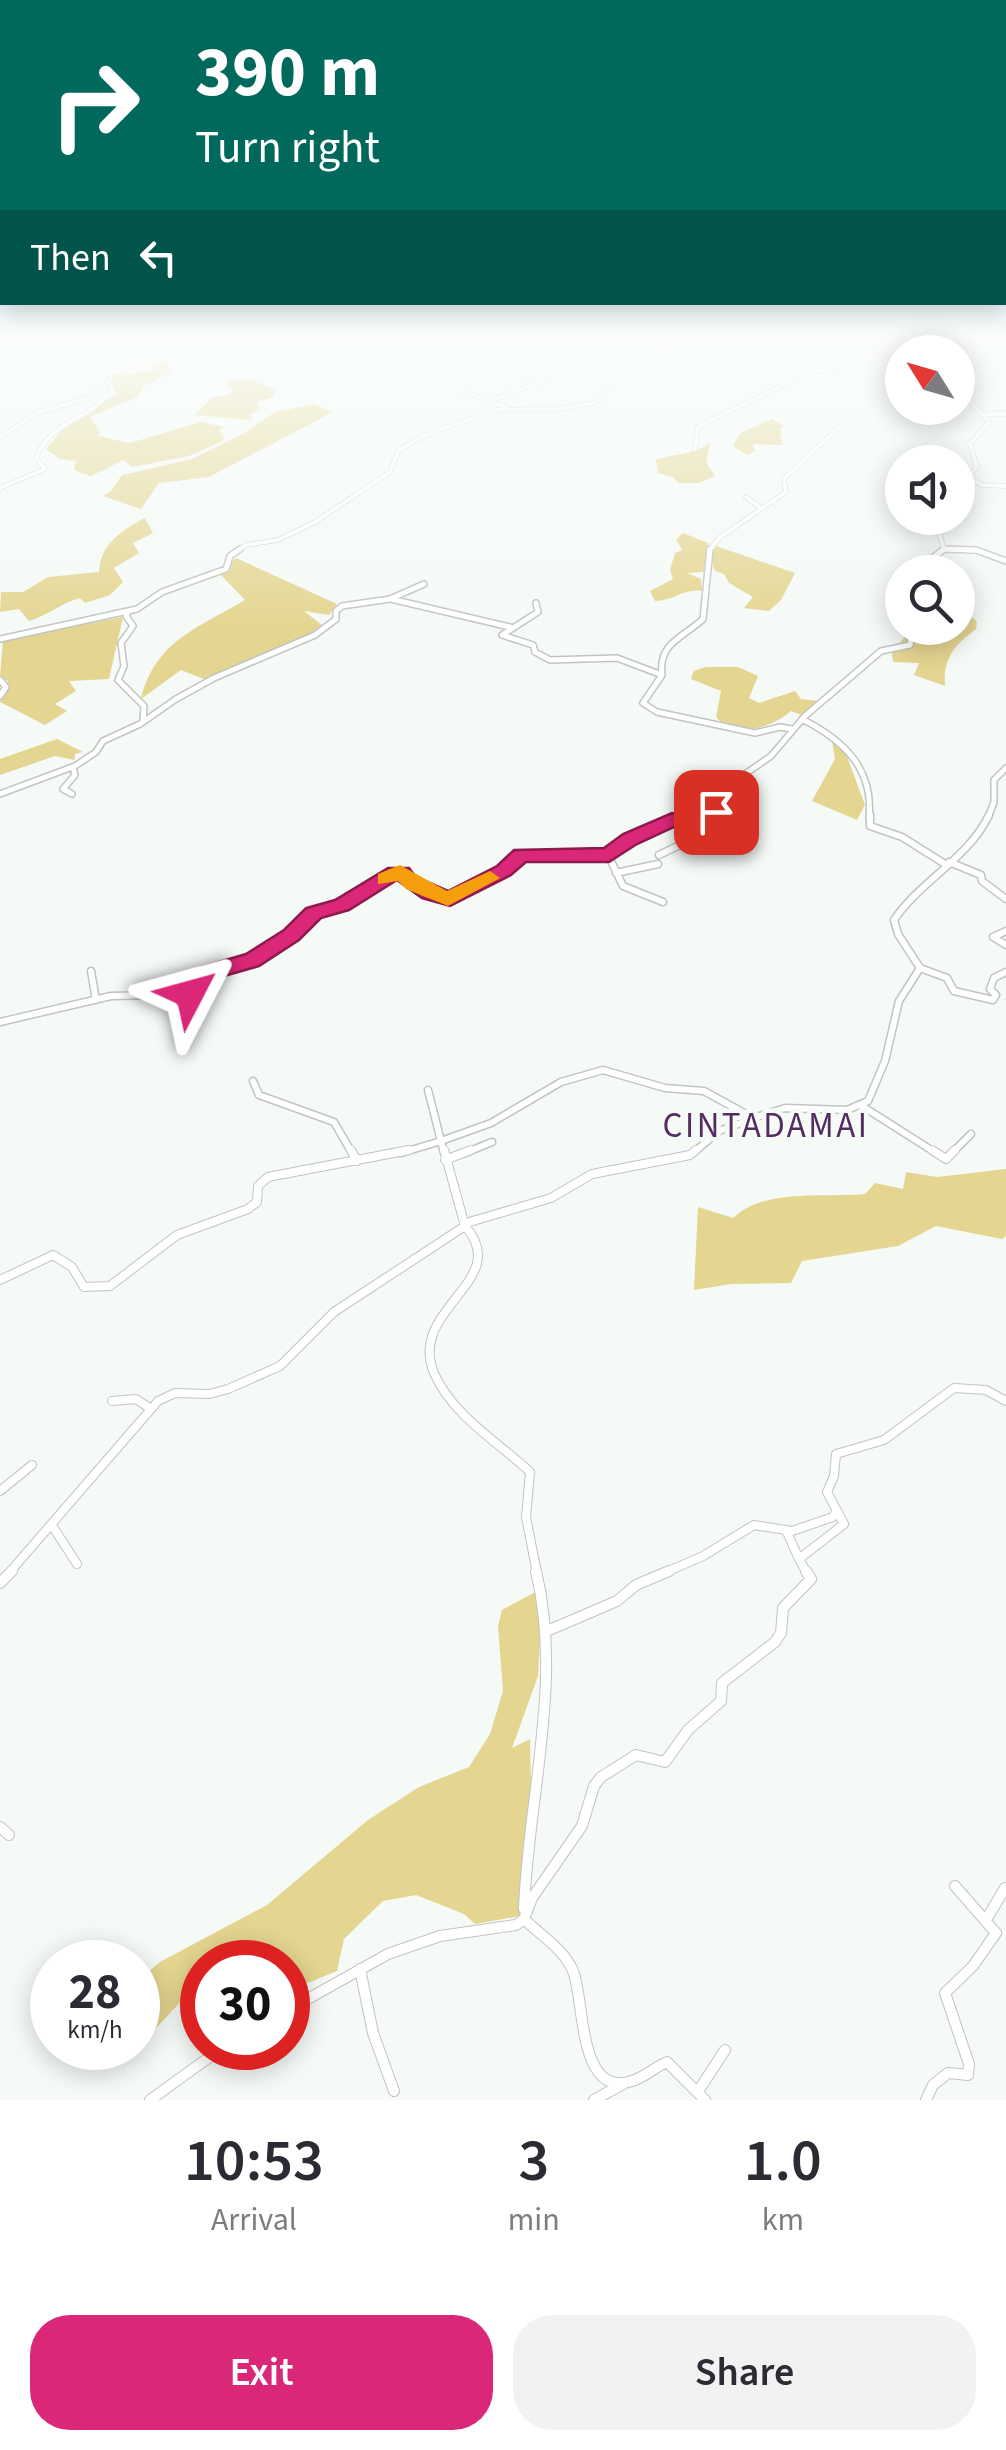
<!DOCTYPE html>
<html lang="en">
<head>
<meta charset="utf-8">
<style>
	:root { --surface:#fff; --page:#f2f2f3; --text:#2b2b33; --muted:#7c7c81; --accent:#db2777 }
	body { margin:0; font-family:"Source Sans 3",sans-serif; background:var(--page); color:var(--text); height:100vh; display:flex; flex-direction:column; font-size:38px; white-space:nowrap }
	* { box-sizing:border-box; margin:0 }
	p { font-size:32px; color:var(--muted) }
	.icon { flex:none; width:55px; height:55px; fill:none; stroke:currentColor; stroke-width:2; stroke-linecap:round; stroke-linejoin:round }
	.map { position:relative; height:2100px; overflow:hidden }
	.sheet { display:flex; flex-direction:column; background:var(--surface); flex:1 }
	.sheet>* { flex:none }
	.banner { position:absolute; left:0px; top:0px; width:1008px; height:305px; box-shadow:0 5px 25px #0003; background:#00695c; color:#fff; overflow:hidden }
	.needle { width:65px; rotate:307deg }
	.buttons { position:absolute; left:885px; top:335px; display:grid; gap:20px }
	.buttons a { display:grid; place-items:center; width:90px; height:90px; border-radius:50%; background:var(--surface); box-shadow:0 5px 25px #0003; font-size:50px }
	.speed { position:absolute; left:30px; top:1940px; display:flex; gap:20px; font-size:50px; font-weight:700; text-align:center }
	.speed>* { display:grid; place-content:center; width:130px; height:130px; border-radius:50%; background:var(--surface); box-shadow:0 5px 25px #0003; line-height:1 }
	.speed small { font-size:25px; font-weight:400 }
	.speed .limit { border:15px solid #d22; background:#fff; color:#111 }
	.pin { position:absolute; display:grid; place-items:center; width:85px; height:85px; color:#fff; margin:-42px; border-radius:20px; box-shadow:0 5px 15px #0006 }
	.me { position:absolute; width:110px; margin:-55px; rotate:51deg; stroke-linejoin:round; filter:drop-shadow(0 0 8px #0008) }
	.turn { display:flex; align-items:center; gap:35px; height:210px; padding:0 30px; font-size:45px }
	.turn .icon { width:130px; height:130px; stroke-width:2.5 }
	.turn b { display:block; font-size:70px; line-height:85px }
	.then { display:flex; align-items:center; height:95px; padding:0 30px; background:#0003; gap:20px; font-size:38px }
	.eta { display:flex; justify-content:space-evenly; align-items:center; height:170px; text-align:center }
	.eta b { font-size:60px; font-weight:600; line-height:70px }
	.primary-button { display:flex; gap:20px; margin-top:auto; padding:20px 30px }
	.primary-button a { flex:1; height:115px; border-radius:40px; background:var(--accent); color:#fff; font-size:40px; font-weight:600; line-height:115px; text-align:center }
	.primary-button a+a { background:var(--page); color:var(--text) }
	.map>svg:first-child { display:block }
	.green { fill:#e4d590 }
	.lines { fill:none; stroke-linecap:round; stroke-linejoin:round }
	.minor-far4-casing { stroke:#c0c4c2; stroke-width:5 }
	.minor-far3-casing { stroke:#c0c4c2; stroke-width:8 }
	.minor-far2-casing { stroke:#c0c4c2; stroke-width:9 }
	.minor-far1-casing { stroke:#c0c4c2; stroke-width:10 }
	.minor-casing { stroke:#c0c4c2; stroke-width:12 }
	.minor-far4 { stroke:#fff; stroke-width:4 }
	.minor-far3 { stroke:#fff; stroke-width:5 }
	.minor-far2 { stroke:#fff; stroke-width:6 }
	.minor-far1 { stroke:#fff; stroke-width:8 }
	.minor { stroke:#fff; stroke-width:10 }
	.route { fill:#db2777; stroke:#8e194d; stroke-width:2.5 }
	.slow { fill:#f59e0b }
	.labels { text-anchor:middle; stroke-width:9; stroke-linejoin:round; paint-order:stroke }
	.quarter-label { font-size:35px; letter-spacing:2.5px; fill:#542c62; stroke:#f5faf7 }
</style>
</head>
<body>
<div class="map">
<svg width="1006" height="2100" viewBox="0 0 1006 2100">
	<rect width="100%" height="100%" fill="#f5faf7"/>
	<path class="green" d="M167,362L172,372L143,387L138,397L90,417L100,432L98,436L130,443L201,422L224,427L219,430L225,440L189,456L133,467L123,460L91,476L74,470L76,461L60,459L46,449L68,423L117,394L111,381L113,375L150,371L154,369L151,365Z
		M249,379L277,390L272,398L257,402L260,410L251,414L252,420L194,415L213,397L229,395L233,390L226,385L229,380Z
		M314,404L333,412L209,477L159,483L141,509L103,496L111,491L122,475L192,459L246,432L275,412Z
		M772,419L785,426L780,429L782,445L752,444L755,451L747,455L733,446L740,433Z
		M710,443L706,462L715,476L699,483H678L673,477L658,473L656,460C676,453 692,455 710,443Z
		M145,518L153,533L133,543L139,553L114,568L123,582L110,595L85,603L80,598C61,603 49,615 29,621L19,609L0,612L1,592H23L48,577L99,572C100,545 121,530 145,518Z
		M683,533L708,543L704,572L687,573L701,579L702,591C684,588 673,601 655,601L650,591L673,579L670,570L675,553L682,550L676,540Z
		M716,546L795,573L781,600L769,611L744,608L753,597L729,583L724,574L715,571L711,558Z
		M236,558L337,604L329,615L304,611L322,625L308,635L204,679L181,670L141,699C155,641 198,628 245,600L219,573Z
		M958,602L977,622L976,629C955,645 943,657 945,686L914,675L919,663L893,662L892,654L911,628L957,629Z
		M123,617L109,679L69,681L76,691L55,704L67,711L45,725L0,702L8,681L0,677L3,639Z
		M705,667H738L758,676L749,698L759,703L795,691L801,699L819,701L804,716L791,711C773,727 735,740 716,717L721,691L691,679L694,671Z
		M57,739L83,752L75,754V760L55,756L0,775V759Z
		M832,741L842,743L865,805L857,820L812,801L835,759Z
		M1006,1169V1236L1002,1239L936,1226L898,1246L802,1261L791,1283L731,1284L694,1290L698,1207L733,1218C764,1188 824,1198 865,1194L875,1183L903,1189L906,1172L937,1177Z
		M537,1591L541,1619L538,1676L512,1748L530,1739L531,1785L520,1916L475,1924L464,1914L416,1895L383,1901L344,1939L337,1971L288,1991V1962H202V1988L188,1994L155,2029L138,2031V1981L160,1962L267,1905L368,1820L419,1787L469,1767L490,1734L503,1691L498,1626L502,1610Z"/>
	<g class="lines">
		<g class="minor-far4-casing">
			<path id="minor-far4" d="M510,372L533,383
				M110,374L135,364L203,352
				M463,391L506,407
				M492,400L588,364L610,373
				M985,414H1006
				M0,437L37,413L90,397L118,360L129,354L122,338
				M695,449L698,428L703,424L802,376L819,371L838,372L853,363L898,351L902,346L930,352
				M969,477L982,485L1006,486
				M958,487L977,467L970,444L989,422L967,398L968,386L958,375V363L968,359L972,352L968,347L972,342L962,338
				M0,488L45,469L36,458C49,421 92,420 112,389L106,378
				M746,497L761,508
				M944,549L980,551
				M237,551L246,545L278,540L315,522L390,472L398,451L423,436L496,410L555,409L595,403L615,383L608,374L680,338
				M709,551L719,538L786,492L784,479L838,428
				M941,551L944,549L937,527L941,518"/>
		</g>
		<g class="minor-far3-casing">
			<path id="minor-far3" d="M944,549L976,550L1006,561
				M915,572L944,549
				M391,599L510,627
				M536,603L538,612L502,635L533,645L535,652L550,660L617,658L662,675L643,703L657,712L755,733L780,727L792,729
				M128,612L126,616L133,626L121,643L124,666L118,680L144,706L143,722
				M0,639L137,609L162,592L226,569L230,556L240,549
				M662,674C658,643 684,637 703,619L710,549
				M0,680L6,687L0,696
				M802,719C843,740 874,768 869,818
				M0,794L75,766L96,752L103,741L140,724L176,699L214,678L315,635L336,619V611L342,606L390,599L424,584
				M72,794L63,789L75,775L73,767
				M706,818L719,811
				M728,818L711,804L712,797L771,756L805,716L881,651L910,645L913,628
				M988,818L994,802V780L1006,768"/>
		</g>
		<g class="minor-far2-casing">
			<path id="minor-far2" d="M870,815V826L902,837L945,864
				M608,855L623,886L663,902
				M659,855L728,822L727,815
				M949,862L981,875L982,881L1006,899
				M616,873L658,864
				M1006,931L993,937L1006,945
				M920,968L947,978L954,991L993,1000L996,995L990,989L994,978L1006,972
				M91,971L96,1000
				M151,997L186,999L209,972L226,964L251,961L291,935L314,913L340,906L396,872L450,899L504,870L521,855H609L630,839L679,818L692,825L711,815
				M0,1022L111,996L154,995
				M253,1081L259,1095L334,1122L352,1153
				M862,1106L936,1153
				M401,1153L441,1141L428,1090
				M444,1153L441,1141L491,1123L561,1082L603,1070L665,1088L704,1091L753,1118L785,1108L847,1110L868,1101L885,1061L899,1001L920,968L898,934L894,920C920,881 969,858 989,815
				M465,1153L492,1142
				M693,1153L719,1131L752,1119
				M952,1153L971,1134"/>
		</g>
		<g class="minor-far1-casing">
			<path id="minor-far1" d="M351,1150L357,1161
				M932,1150L946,1159L955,1150
				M445,1160L471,1150
				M466,1223L551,1198L592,1174L690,1155L696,1150
				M465,1226C514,1281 407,1308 434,1373C452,1415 498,1442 530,1472L526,1517L537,1573
				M0,1280L53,1255L72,1267L84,1287L110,1286L177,1235L248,1209L257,1202L258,1186L268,1177L409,1150
				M112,1401L136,1399L151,1409
				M0,1491L32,1465
				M53,1527L77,1564
				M786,1530L799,1559
				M9,1573L158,1401L175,1393L209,1394L228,1389L280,1366L334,1312L465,1226L444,1150
				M664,1573L703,1556L754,1525L792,1531L833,1517L836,1512
				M807,1573L799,1559L844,1524L827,1492L834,1476L836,1454L884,1440L954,1388L986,1390L1006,1401"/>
		</g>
		<g class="minor-casing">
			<path id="minor" d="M0,1583L12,1571
				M547,1631L617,1601L636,1585L669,1571
				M0,1827L9,1835
				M524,1909C528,1797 563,1682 536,1571
				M524,1919C540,1935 564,1949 573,1971C585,1999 577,2099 632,2081C645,2077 655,2067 667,2062L705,2100
				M986,1920L1005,1888
				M360,1969L373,2033L394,2091
				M288,2010L388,1954L440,1936L516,1925L524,1919L532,1898L582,1826L594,1786L601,1777L636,1755L665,1762L688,1730L721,1701L722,1683L775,1642L781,1633L783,1608L811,1579L806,1571
				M699,2090L725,2050
				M150,2100L222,2048
				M594,2100L623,2084
				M926,2100L933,2085L948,2073L968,2075L969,2064L945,1993L973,1966L996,1933L955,1886"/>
		</g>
		<use href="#minor-far4" class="minor-far4"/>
		<use href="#minor-far3" class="minor-far3"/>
		<use href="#minor-far2" class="minor-far2"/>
		<use href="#minor-far1" class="minor-far1"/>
		<use href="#minor" class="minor"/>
	</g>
	<linearGradient id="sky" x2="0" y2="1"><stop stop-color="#68beee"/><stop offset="0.53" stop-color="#fafdfb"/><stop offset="1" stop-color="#fafdfb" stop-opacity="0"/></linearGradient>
	<rect width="1006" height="632" fill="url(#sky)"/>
	<path class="route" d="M716,806L723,808V817L692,831L678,825L637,844L609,862H526L511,875L450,906L422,898L397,880L349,910L321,918L299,940L259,966L217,978L198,1000L190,1002L179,994L184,982L201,967L246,954L284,930L306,908L335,900L388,868H409L416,877L448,891L497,866L514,850L604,848L623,834L672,813L692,817Z"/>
	<path class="slow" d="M400,865L447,891L490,871L500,878L448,906L406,889L398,881L378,884V874Z"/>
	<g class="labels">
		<g class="quarter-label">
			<text x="766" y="1137">CINTADAMAI</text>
		</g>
	</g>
</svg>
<div class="buttons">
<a><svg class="needle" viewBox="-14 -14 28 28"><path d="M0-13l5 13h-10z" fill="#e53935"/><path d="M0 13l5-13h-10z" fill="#7c7c81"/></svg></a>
<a><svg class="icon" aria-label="sound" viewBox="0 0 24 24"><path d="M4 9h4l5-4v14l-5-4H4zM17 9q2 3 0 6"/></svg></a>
<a><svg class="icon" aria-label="search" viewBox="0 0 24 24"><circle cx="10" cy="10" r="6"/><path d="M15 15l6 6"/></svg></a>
</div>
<div class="speed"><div>28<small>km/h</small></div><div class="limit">30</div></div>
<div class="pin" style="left:716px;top:812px;background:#d93025"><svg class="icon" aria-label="arrive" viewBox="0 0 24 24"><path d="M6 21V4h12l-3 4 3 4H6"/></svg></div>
<svg class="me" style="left:190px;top:994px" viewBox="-20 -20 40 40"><path d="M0-17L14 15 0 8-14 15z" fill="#db2777" stroke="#fff" stroke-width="4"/></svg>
<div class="banner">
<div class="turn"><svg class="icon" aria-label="right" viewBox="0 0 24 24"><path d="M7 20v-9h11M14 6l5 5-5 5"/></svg><div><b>390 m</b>Turn right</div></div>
<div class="then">Then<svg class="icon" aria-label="left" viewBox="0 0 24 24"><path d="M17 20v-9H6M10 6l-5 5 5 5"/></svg></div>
</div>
</div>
<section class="sheet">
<div class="eta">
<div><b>10:53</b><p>Arrival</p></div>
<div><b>3</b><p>min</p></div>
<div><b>1.0</b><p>km</p></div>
</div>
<div class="primary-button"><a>Exit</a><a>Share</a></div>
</section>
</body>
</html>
